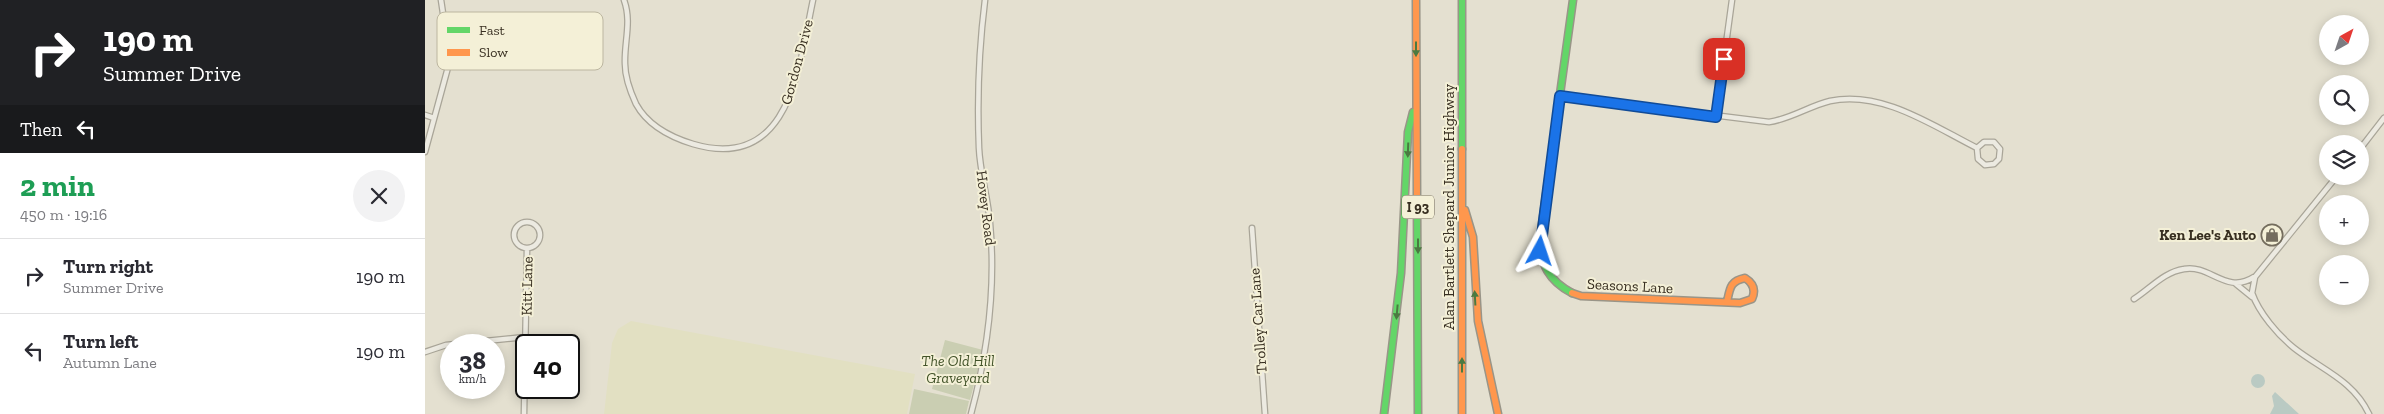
<!DOCTYPE html>
<html lang="en">
<head>
<meta charset="utf-8">
<style>
	:root { --surface:#fff; --page:#f2f2f3; --text:#2b2b33; --muted:#7c7c81; --line:#e1e1e2 }
	body { margin:0; font-family:"Zilla Slab",serif; background:var(--page); color:var(--text); height:100vh; display:flex; flex-direction:column; font-size:19px; white-space:nowrap }
	* { box-sizing:border-box; margin:0 }
	p { font-size:16px; color:var(--muted) }
	.icon { flex:none; width:28px; height:28px; fill:none; stroke:currentColor; stroke-width:2; stroke-linecap:round; stroke-linejoin:round }
	.map { position:relative; flex:1; overflow:hidden }
	.sheet { display:flex; flex-direction:column; background:var(--surface); width:425px }
	.sheet>* { flex:none }
	.hud { background:#202124; color:#fff; overflow:hidden }
	.needle { width:32px; rotate:40deg }
	.controls { position:absolute; left:1894px; top:15px; display:grid; gap:10px }
	.controls a { display:grid; place-items:center; width:50px; height:50px; border-radius:50%; background:var(--surface); box-shadow:0 2px 12px #0003; font-size:25px }
	.speed { position:absolute; left:15px; top:334px; display:flex; gap:10px; font-size:25px; font-weight:700; text-align:center }
	.speed>* { display:grid; place-content:center; width:65px; height:65px; border-radius:50%; background:var(--surface); box-shadow:0 2px 12px #0003; line-height:1 }
	.speed small { font-size:12px; font-weight:400 }
	.speed .limit { border:2px solid #111; border-radius:8px; background:#fff; color:#111 }
	.pin { position:absolute; display:grid; place-items:center; width:42px; height:42px; color:#fff; margin:-21px; border-radius:10px; box-shadow:0 2px 8px #0006 }
	.me { position:absolute; width:55px; margin:-28px; rotate:5deg; stroke-linejoin:round; filter:drop-shadow(0 0 4px #0008) }
	.turn { display:flex; align-items:center; gap:18px; height:105px; padding:0 20px; font-size:22px }
	.turn .icon { width:65px; height:65px; stroke-width:2.5 }
	.turn b { display:block; font-size:35px; line-height:42px }
	.then { display:flex; align-items:center; height:48px; padding:0 20px; background:#0003; gap:10px; font-size:19px }
	.round { display:grid; place-items:center; flex:none; width:52px; height:52px; border-radius:26px; background:var(--page) }
	.head { display:flex; align-items:center; justify-content:space-between; height:85px; padding:0 20px }
	h1 { font-size:30px; font-weight:700; line-height:38px; color:#1e9e55 }
	ul { padding:0; list-style:none }
	li { display:flex; align-items:center; gap:15px; height:75px; padding:0 20px; border-top:1px solid var(--line) }
	li div { flex:1 }
	li b { display:block; font-size:19px }
	li em { font-style:normal }
	main { display:flex; flex:1; min-height:0 }
	.map>svg:first-child { display:block }
	.farmland { fill:#e2e0c2 }
	.cemetery { fill:#caceb2 }
	.water { fill:#bacac3 }
	.lines { fill:none; stroke-linecap:round; stroke-linejoin:round }
	.street-casing { stroke:#a9a598; stroke-width:7 }
	.fast-casing { stroke:#999588; stroke-width:9 }
	.slow-casing { stroke:#999588; stroke-width:9 }
	.street { stroke:#eceae1; stroke-width:4.5 }
	.fast { stroke:#63d668; stroke-width:6 }
	.slow { stroke:#ff974d; stroke-width:6 }
	.oneway { fill:#4b7a41 }
	.route-casing { stroke:#114b97; stroke-width:12 }
	.route { stroke:#1a73e8; stroke-width:9 }
	.labels { text-anchor:middle; stroke-width:4; stroke-linejoin:round; paint-order:stroke }
	.shield { fill:#f4f0d7; stroke:#706958; stroke-width:1 }
	.shield-label { font-size:14px; font-weight:bold; fill:#382f21 }
	.street-label { font-size:15px; fill:#382f21; stroke:#f4f0d7 }
	.poi-label { font-size:15px; font-weight:bold; fill:#382f21; stroke:#f4f0d7; text-anchor:end }
	.park-label { font-size:15px; font-style:italic; fill:#425329; stroke:#f4f0d7 }
	.key { fill:#f4f0d7; stroke:#bcb6a0; stroke-width:1 }
	.key-label { font-size:14px; fill:#382f21 }
</style>
</head>
<body>
<main>
<section class="sheet">
<div class="hud">
<div class="turn"><svg class="icon" aria-label="right" viewBox="0 0 24 24"><path d="M7 20v-9h11M14 6l5 5-5 5"/></svg><div><b>190 m</b>Summer Drive</div></div>
<div class="then">Then<svg class="icon" aria-label="left" viewBox="0 0 24 24"><path d="M17 20v-9H6M10 6l-5 5 5 5"/></svg></div>
</div>
<div class="head"><div><h1>2 min</h1><p>450 m · 19:16</p></div><a class="round"><svg class="icon" aria-label="close" viewBox="0 0 24 24"><path d="M6 6l12 12M18 6L6 18"/></svg></a></div>
<ul>
<li><svg class="icon" aria-label="right" viewBox="0 0 24 24"><path d="M7 20v-9h11M14 6l5 5-5 5"/></svg><div><b>Turn right</b><p>Summer Drive</p></div><em>190 m</em></li>
<li><svg class="icon" aria-label="left" viewBox="0 0 24 24"><path d="M17 20v-9H6M10 6l-5 5 5 5"/></svg><div><b>Turn left</b><p>Autumn Lane</p></div><em>190 m</em></li>
</ul>
</section>
<div class="map">
<svg width="1959" height="414" viewBox="0 0 1959 414">
	<rect width="100%" height="100%" fill="#e4e0d0"/>
	<path class="farmland" d="M206,321L490,374L482,414H179L187,343L193,329Z"/>
	<path class="cemetery" d="M520,340L558,350L545,400L507,389Z
		M489,389L544,401L541,414H484Z"/>
	<path class="water" d="M1826 381a7 7 0 1 1 14 0a7 7 0 1 1-14 0Z
		M1850,392L1874,414H1845L1849,406L1847,396Z"/>
	<g class="lines">
		<g class="street-casing">
			<path id="street" d="M199,0C207,22 199,42 200,64C200,78 205,91 211,104C223,126 245,137 268,144C366,173 374,65 388,0
				M1135,96L1344,122C1366,119 1384,106 1405,101C1457,90 1508,126 1552,148L1553,159L1560,165L1569,164L1574,159L1575,149L1569,142H1559L1552,148
				M0,115L9,118
				M1291,117L1307,0
				M1935,149L1959,118
				M0,152L25,60L16,0
				M1912,176L1830,277L1827,293C1834,313 1853,335 1869,348C1897,370 1928,380 1944,414
				M89 235a13 13 0 1 1 26 0a13 13 0 1 1-26 0Z
				M827,228L840,414
				M1811,284L1827,297
				M1709,299C1726,288 1739,272 1759,269C1785,264 1801,295 1829,277
				M0,352L21,345L100,337
				M99,414L102,248
				M546,414C563,351 571,288 565,223C563,197 555,173 554,148C552,99 554,48 560,0"/>
		</g>
		<g class="fast-casing">
			<path id="fast" d="M1037,0V149
				M992,199L993,414
				M1147,293C1124,281 1115,264 1115,239L1148,0
				M959,414L976,273L983,132L988,112"/>
		</g>
		<g class="slow-casing">
			<path id="slow" d="M991,0L992,199
				M1037,149V414
				M1040,210L1048,237L1053,321L1073,414
				M1147,293L1156,296L1315,303L1327,299C1331,290 1328,283 1320,278C1305,281 1305,288 1302,302"/>
		</g>
		<use href="#street" class="street"/>
		<use href="#fast" class="fast"/>
		<use href="#slow" class="slow"/>
	</g>
	<defs><path id="oneway-solid" d="M-6-.8H1V-3.2L6.5 0L1 3.2V.8H-6Z" transform="scale(1.25)"/></defs>
	<g class="oneway">
		<use href="#oneway-solid" transform="translate(991 49) rotate(90)"/>
		<use href="#oneway-solid" transform="translate(983 150) rotate(92)"/>
		<use href="#oneway-solid" transform="translate(993 246) rotate(90)"/>
		<use href="#oneway-solid" transform="translate(1050 298) rotate(-93)"/>
		<use href="#oneway-solid" transform="translate(972 312) rotate(95)"/>
		<use href="#oneway-solid" transform="translate(1037 365) rotate(-90)"/>
	</g>
	<g class="lines">
		<g class="route-casing">
			<path id="route" d="M1115,251L1135,96L1291,117L1299,59"/>
		</g>
		<use href="#route" class="route"/>
	</g>
	<defs>
		<g id="shop-ring" transform="scale(1.125)"><circle r="9.5" fill="#f4f0d7" stroke="#746d5e" stroke-width="1.5"/><path d="M-5-2.5h2.3a2.7 3.5 0 0 1 5.4 0H5L5.5 6h-11ZM-1.5-2.5h3a1.5 2.3 0 0 0-3 0Z" fill="#746d5e"/></g>
	</defs>
	<g fill-rule="evenodd">
		<use href="#shop-ring" x="1847" y="235"/>
	</g>
	<g class="labels">
		<rect class="shield" x="977" y="195.5" width="32" height="23" rx="4"/>
		<g class="shield-label">
			<text x="993" y="212">I 93</text>
		</g>
		<g class="street-label">
			<text transform="translate(372 62) rotate(-75)" y="5">Gordon Drive</text>
			<text transform="translate(1024 207) rotate(-90)" y="5">Alan Bartlett Shepard Junior Highway</text>
			<text transform="translate(561 208) rotate(83)" y="5">Hovey Road</text>
			<text transform="translate(102 286) rotate(-89)" y="5">Kitt Lane</text>
			<text transform="translate(1205 286) rotate(3)" y="5">Seasons Lane</text>
			<text transform="translate(833 321) rotate(-94)" y="5">Trolley Car Lane</text>
		</g>
		<g class="poi-label">
			<text x="1831" y="240">Ken Lee's Auto</text>
		</g>
		<g class="park-label">
			<text x="533" y="366">The Old Hill<tspan x="533" dy="17">Graveyard</tspan></text>
		</g>
	</g>
	<rect x="12" y="12" width="166" height="58" rx="8" class="key"/>
	<rect x="22" y="27" width="23" height="6" fill="#63d668"/>
	<rect x="22" y="49" width="23" height="7" fill="#ff974d"/>
	<g class="key-label">
		<text x="54" y="35">Fast</text>
		<text x="54" y="57">Slow</text>
	</g>
</svg>
<div class="controls">
<a><svg class="needle" viewBox="-14 -14 28 28"><path d="M0-13l5 13h-10z" fill="#e53935"/><path d="M0 13l5-13h-10z" fill="#7c7c81"/></svg></a>
<a><svg class="icon" aria-label="search" viewBox="0 0 24 24"><circle cx="10" cy="10" r="6"/><path d="M15 15l6 6"/></svg></a>
<a><svg class="icon" aria-label="layers" viewBox="0 0 24 24"><path d="M12 4l9 5-9 5-9-5zM3 14l9 5 9-5"/></svg></a>
<a>+</a>
<a>−</a>
</div>
<div class="speed"><div>38<small>km/h</small></div><div class="limit">40</div></div>
<div class="pin" style="left:1299px;top:59px;background:#d93025"><svg class="icon" aria-label="arrive" viewBox="0 0 24 24"><path d="M6 21V4h12l-3 4 3 4H6"/></svg></div>
<svg class="me" style="left:1115px;top:251px" viewBox="-20 -20 40 40"><path d="M0-17L14 15 0 8-14 15z" fill="#1a73e8" stroke="#fff" stroke-width="4"/></svg>
</div>
</main>
</body>
</html>
